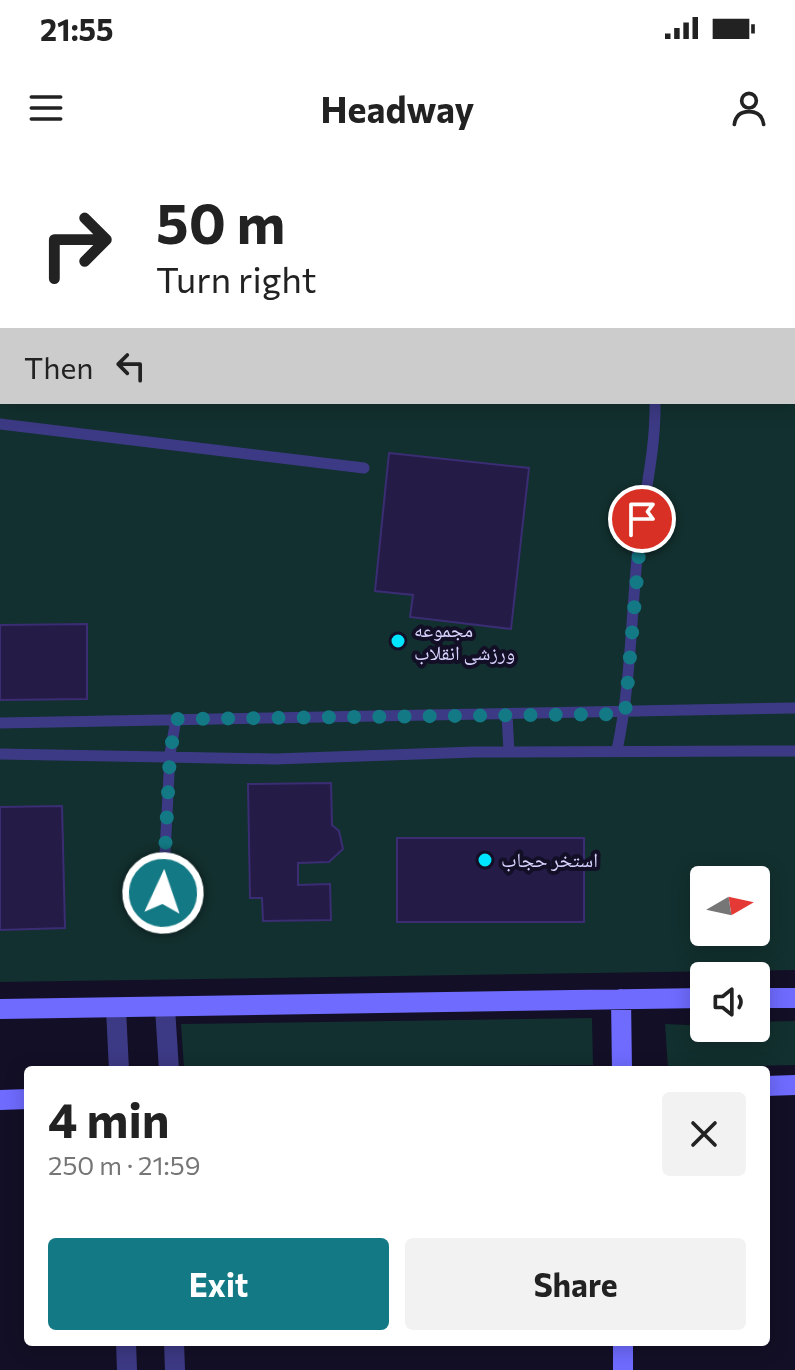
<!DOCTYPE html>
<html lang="en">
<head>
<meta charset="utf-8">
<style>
	:root { --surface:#fff; --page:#f2f2f2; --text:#222; --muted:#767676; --accent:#137a85 }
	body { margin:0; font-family:Commissioner,"Noto Naskh Arabic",sans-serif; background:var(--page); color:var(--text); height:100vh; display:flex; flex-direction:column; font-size:30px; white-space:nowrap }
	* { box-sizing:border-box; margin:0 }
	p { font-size:26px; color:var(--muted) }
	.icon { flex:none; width:44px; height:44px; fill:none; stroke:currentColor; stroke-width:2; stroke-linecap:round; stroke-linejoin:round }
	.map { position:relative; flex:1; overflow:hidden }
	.sheet { position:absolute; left:24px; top:906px; width:746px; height:280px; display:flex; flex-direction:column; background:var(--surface); border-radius:8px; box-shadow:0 4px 20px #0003 }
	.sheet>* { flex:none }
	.top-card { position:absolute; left:0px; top:0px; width:796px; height:244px; box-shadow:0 4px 20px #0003; background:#fff; color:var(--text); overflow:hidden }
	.needle { width:52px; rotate:81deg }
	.buttons { position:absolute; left:690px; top:706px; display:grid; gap:16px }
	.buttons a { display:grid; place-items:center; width:80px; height:80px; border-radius:8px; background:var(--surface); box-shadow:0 4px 20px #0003; font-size:40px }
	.pin { position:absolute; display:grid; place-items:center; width:68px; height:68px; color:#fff; margin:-34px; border:4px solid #fff; border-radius:50%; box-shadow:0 2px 8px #0007 }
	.me { position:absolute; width:88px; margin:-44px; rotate:3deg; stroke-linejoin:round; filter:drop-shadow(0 0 6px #0008) }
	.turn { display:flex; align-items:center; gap:28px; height:168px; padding:0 24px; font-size:36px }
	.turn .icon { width:104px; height:104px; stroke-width:2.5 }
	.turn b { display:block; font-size:56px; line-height:68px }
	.then { display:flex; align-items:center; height:76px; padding:0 24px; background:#0003; gap:16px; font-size:30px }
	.round { display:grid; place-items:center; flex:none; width:84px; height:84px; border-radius:8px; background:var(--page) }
	.overview { display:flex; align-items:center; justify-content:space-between; height:136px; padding:0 24px }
	h1 { font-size:48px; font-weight:700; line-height:60px }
	.primary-button { display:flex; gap:16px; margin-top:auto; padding:16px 24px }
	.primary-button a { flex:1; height:92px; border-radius:8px; background:var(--accent); color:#fff; font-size:32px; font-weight:700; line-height:92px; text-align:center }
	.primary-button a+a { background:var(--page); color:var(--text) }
	.status { display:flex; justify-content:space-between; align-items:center; height:56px; padding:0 40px; background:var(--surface); direction:ltr }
	.status svg { height:22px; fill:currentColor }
	header { display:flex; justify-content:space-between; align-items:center; height:104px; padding:0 24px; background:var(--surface); font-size:36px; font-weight:700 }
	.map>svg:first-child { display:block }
	.green { fill:#12302f; fill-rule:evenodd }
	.building { fill:#241b47; stroke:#3b2d73; stroke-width:2 }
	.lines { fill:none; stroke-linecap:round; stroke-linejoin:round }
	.lane { stroke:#3d3a85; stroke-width:11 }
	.street { stroke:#3d3a85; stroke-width:20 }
	.secondary { stroke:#6f6bff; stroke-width:20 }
	.route { stroke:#137a85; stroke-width:14; stroke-dasharray:0 25.2 }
	.poi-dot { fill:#00e5ff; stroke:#130f26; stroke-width:3 }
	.labels { text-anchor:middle; stroke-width:8; stroke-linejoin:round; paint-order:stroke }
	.poi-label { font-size:20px; fill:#d9d4ff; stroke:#130f26; text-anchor:start }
</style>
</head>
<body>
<div class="status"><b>21:55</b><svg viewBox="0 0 49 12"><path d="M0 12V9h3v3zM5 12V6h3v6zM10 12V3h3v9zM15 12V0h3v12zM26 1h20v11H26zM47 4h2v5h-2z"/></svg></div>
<header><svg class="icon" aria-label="menu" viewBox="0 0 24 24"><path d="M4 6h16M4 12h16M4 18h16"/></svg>Headway<svg class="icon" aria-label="person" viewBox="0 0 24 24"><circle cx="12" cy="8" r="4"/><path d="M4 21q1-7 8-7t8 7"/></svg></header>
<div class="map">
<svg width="795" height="1210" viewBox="0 0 795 1210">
	<rect width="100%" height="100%" fill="#130f26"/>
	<path class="green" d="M0,0H795V810L0,822ZM2,2H794V242H2ZM704,720H756V772H704Z
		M592,858L593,905L184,908L181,864Z
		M795,861V905L668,908L665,864L756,868V862Z"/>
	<path class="building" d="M560,0H647V2H560Z
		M389,293L529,308L511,469L410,457L413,435L375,431Z
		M87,464V539L0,540V465Z
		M331,623L332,665L339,671L343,689L329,702L298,703V725L330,724L331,760L263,761L262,738H250L248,624Z
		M62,646L65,768L0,770V647Z
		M397,678H584V762H397Z"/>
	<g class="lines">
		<path class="lane" d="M782,2L783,0
			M0,264L364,308
			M507,555L509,592
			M0,563L795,548
			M617,590C631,524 631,456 638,388C643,339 656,292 655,242
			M0,594L275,599L475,592L795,591
			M163,733L170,594L176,559"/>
		<path class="street" d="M165,848L169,910
			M116,849L119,910
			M126,1182L127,1210
			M174,1182L175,1210"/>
		<path class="secondary" d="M756,838H795
			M621,839L622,910
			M0,849L704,838
			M766,926L795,925
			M0,940L28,939
			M623,1182V1210"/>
	</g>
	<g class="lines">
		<path class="route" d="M163,733L170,594L176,559L625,554L642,359"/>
	</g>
	<g class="poi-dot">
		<circle cx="398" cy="481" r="8"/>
		<circle cx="485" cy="700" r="8"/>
	</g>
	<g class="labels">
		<g class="poi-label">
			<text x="414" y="477">مجموعه<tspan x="414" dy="23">ورزشی انقلاب</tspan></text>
			<text x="501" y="707">استخر حجاب</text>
		</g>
	</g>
</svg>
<div class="buttons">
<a><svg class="needle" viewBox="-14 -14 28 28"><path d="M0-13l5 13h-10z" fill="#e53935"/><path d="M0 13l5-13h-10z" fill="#767676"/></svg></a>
<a><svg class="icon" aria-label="sound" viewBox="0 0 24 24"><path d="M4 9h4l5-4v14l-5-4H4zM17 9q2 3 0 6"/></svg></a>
</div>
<div class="pin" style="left:642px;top:359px;background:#d93025"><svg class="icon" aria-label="arrive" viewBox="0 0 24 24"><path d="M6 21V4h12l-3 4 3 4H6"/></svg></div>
<svg class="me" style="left:163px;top:733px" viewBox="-20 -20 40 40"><circle r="17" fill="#137a85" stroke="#fff" stroke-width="3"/><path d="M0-11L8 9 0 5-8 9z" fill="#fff"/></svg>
<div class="top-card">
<div class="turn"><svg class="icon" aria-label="right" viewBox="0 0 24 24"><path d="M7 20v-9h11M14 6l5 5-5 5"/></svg><div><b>50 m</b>Turn right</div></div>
<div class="then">Then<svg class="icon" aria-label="left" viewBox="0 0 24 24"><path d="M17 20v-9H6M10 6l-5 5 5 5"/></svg></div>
</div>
<section class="sheet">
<div class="overview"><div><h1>4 min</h1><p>250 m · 21:59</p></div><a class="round"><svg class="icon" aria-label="close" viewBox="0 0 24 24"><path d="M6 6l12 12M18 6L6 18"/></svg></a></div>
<div class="primary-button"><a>Exit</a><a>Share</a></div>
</section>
</div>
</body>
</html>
